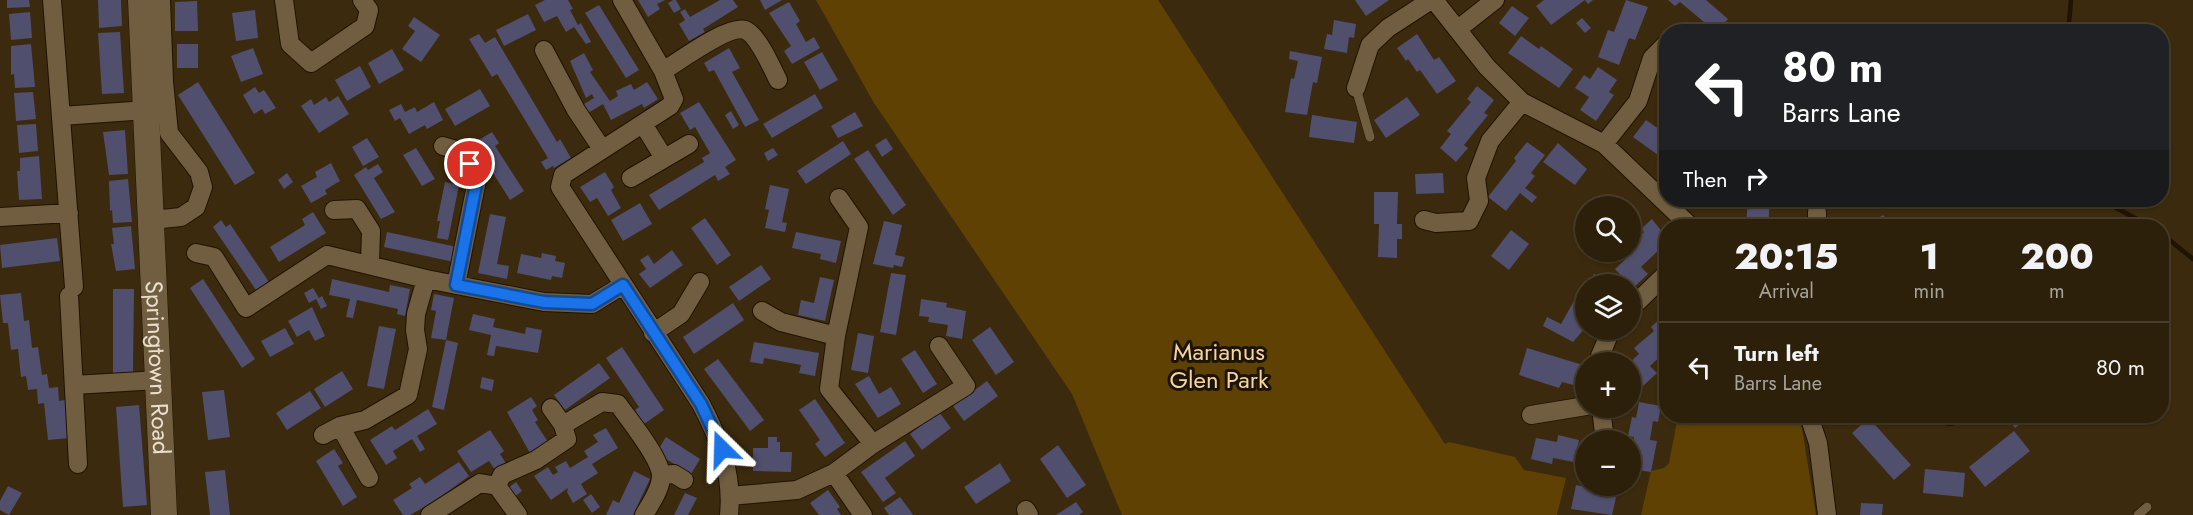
<!DOCTYPE html>
<html lang="en">
<head>
<meta charset="utf-8">
<style>
	:root { --surface:#2c200a; --page:#342813; --text:#f1f3f6; --muted:#a6a39c; --line:#483e2b }
	body { margin:0; font-family:Jost,sans-serif; background:var(--page); color:var(--text); height:100vh; display:flex; flex-direction:column; font-size:22px; white-space:nowrap }
	* { box-sizing:border-box; margin:0 }
	p { font-size:20px; color:var(--muted) }
	.icon { flex:none; width:33px; height:33px; fill:none; stroke:currentColor; stroke-width:2; stroke-linecap:round; stroke-linejoin:round }
	.map { position:relative; flex:1; overflow:hidden }
	.details { position:absolute; left:1659px; top:219px; width:510px; height:204px; display:flex; flex-direction:column; background:var(--surface); border-radius:24px; box-shadow:0 2px 4px #0004,0 0 0 2px var(--line) }
	.details>* { flex:none }
	.banner { position:absolute; left:1659px; top:24px; width:510px; height:183px; border-radius:24px; box-shadow:0 2px 4px #0004,0 0 0 2px var(--line); background:#202124; color:#fff; overflow:hidden }
	.buttons { position:absolute; left:1575px; top:196px; display:grid; gap:12px }
	.buttons a { display:grid; place-items:center; width:66px; height:66px; border-radius:50%; background:var(--surface); box-shadow:0 2px 4px #0004,0 0 0 2px var(--line); font-size:30px }
	.pin { position:absolute; display:grid; place-items:center; width:51px; height:51px; color:#fff; margin:-26px; border:3px solid #fff; border-radius:50%; box-shadow:0 2px 6px #0007 }
	.me { position:absolute; width:66px; margin:-33px; rotate:338deg; stroke-linejoin:round; filter:drop-shadow(0 0 4px #0008) }
	.turn { display:flex; align-items:center; gap:21px; height:126px; padding:0 24px; font-size:27px }
	.turn .icon { width:78px; height:78px; stroke-width:2.5 }
	.turn b { display:block; font-size:42px; line-height:51px }
	.then { display:flex; align-items:center; height:57px; padding:0 24px; background:#0003; gap:12px; font-size:22px }
	.eta { display:flex; justify-content:space-evenly; align-items:center; height:102px; text-align:center }
	.eta b { font-size:36px; font-weight:800; line-height:42px }
	ul { padding:0; list-style:none }
	li { display:flex; align-items:center; gap:18px; height:90px; padding:0 24px; border-top:2px solid var(--line) }
	li div { flex:1 }
	li b { display:block; font-size:22px }
	li em { font-style:normal }
	.map>svg:first-child { display:block }
	.green { fill:#5f4103 }
	.lines { fill:none; stroke-linecap:round; stroke-linejoin:round }
	.stream { stroke:#201300; stroke-width:4.5 }
	.building { fill:#504f6e }
	.lane-casing { stroke:#201301; stroke-width:10 }
	.street-casing { stroke:#201301; stroke-width:20 }
	.secondary-casing { stroke:#201301; stroke-width:27 }
	.lane { stroke:#715e41; stroke-width:9 }
	.street { stroke:#715e41; stroke-width:18 }
	.secondary { stroke:#715e41; stroke-width:26 }
	.route-casing { stroke:#114b97; stroke-width:15 }
	.route { stroke:#1a73e8; stroke-width:10 }
	.labels { text-anchor:middle; stroke-width:6; stroke-linejoin:round; paint-order:stroke }
	.park-label { font-size:24px; fill:#f7d39d; stroke:#1c1408 }
	.street-label { font-size:24px; fill:#eadfcf; stroke:#1c1408 }
</style>
</head>
<body>
<div class="map">
<svg width="2193" height="515" viewBox="0 0 2193 515">
	<rect width="100%" height="100%" fill="#3b2a0d"/>
	<path class="green" d="M816,0H1158L1445,444L1449,442L1515,457L1524,470L1566,478L1557,515H1122L1072,394L874,103Z
		M1678,416H1800L1816,515H1641L1651,471L1664,468L1669,463Z"/>
	<g class="lines">
		<path class="stream" d="M2058,32L2069,23L2071,0
			M2101,200L2150,226
			M2162,234L2193,259"/>
	</g>
	<path class="building" d="M7,0H29L30,7L7,8Z
		M98,0H121L122,26L99,28Z
		M545,0H568L573,9L570,10L578,25L581,23L591,42L586,44L574,27L566,32L557,16L544,22L535,5Z
		M638,0H665L657,4L660,9L648,17Z
		M673,0H676L681,9L674,13L668,3Z
		M720,0H733L738,7L703,29L705,32L689,41L679,24L685,20L680,12L685,9L690,17Z
		M760,0H782L765,10Z
		M1355,0H1389L1366,16Z
		M1544,0H1593L1588,4L1585,0L1551,25L1536,6Z
		M1626,0L1648,7L1635,40L1629,38L1619,65L1598,57L1608,30L1614,32Z
		M1668,0H1706L1728,19L1716,32L1680,2L1675,6Z
		M197,1L198,31H175V2Z
		M789,2L800,21L796,24L806,42L814,37L820,48L792,64L784,51L791,46L769,13Z
		M599,5L639,70L626,78L585,13Z
		M1512,6L1529,18L1515,36L1499,23Z
		M255,10L258,38L236,41L232,13Z
		M30,12L32,38L11,40L9,14Z
		M528,14L536,30L504,46L496,30Z
		M414,17L440,35L421,62L402,49L415,31L408,26Z
		M1582,18L1591,28L1585,33L1576,23Z
		M1334,20L1356,24L1354,38L1349,37L1347,53L1324,49L1327,34L1332,35Z
		M120,32L124,93L102,94L98,33Z
		M479,34L485,43L495,37L557,142L560,139L571,158L554,168L553,166L546,170L541,162L548,158L497,74L492,77L469,39Z
		M1417,34L1434,60L1439,57L1456,81L1437,94L1420,70L1417,72L1408,59L1406,61L1397,48Z
		M1521,36L1539,49L1541,46L1573,69L1559,88L1508,53Z
		M31,44L35,87L15,88L14,74L11,75V46Z
		M177,44H198V68H177Z
		M253,48L263,74L241,82L231,56Z
		M729,48L740,68L732,72L759,120L745,127L714,70L709,72L704,63Z
		M392,49L404,70L379,84L368,63Z
		M1290,51L1322,57L1317,83L1313,82L1307,115L1285,112L1291,78L1294,79L1298,61L1289,59Z
		M822,52L838,80L820,90L804,62Z
		M584,53L593,70L590,72L610,101L618,96L616,91L631,84L634,90L647,82L658,99L644,108L642,104L611,120L603,104L588,113L584,104L594,98L592,94L586,98L570,61Z
		M360,66L371,87L347,101L335,80Z
		M1598,67L1617,80L1609,92L1614,95L1596,121L1580,110L1589,97L1575,88L1584,75L1590,79Z
		M198,82L255,173L235,185L178,95Z
		M1477,86L1494,100L1484,113L1488,115L1464,145L1468,148L1456,162L1440,148L1451,134L1447,131L1471,102L1467,99Z
		M255,87L259,93L264,90L276,108L265,114L262,109L254,114L243,95Z
		M480,89L490,106L455,126L445,109Z
		M33,92L36,119L16,121L14,93Z
		M815,94L823,108L772,138L763,124Z
		M338,96L349,114L319,133L301,106L311,99L314,105L326,97L329,102Z
		M1407,97L1420,115L1386,138L1374,120Z
		M434,102L443,120L427,129L425,125L409,134L400,118L395,121L389,110L401,104L405,112L415,107L417,112Z
		M699,102L736,160L725,167L730,174L718,181L715,175L659,210L649,195L704,162L702,158L710,153L695,127L690,130L680,113Z
		M731,111L739,125L733,129L725,115Z
		M855,112L863,126L838,138L831,126Z
		M1312,115L1357,122L1354,143L1309,137Z
		M1646,120L1666,134V142L1658,155L1633,137Z
		M36,124L38,151L19,153L17,125Z
		M125,130L128,174L109,175L103,132Z
		M492,132L499,143L495,146L524,191L510,200L474,143Z
		M367,138L379,157L363,166L352,147Z
		M886,138L893,149L882,157L875,145Z
		M843,141L851,154L806,184L797,171Z
		M1527,142L1545,155L1531,173L1535,176L1525,188L1537,197L1532,203L1520,193L1506,211L1488,197L1516,161L1514,158Z
		M1558,143L1587,169L1575,185L1543,162Z
		M416,148L435,179L422,186L403,155Z
		M773,148L778,155L768,161L764,153Z
		M868,150L906,205L893,215L854,159Z
		M39,156L42,199L19,200L17,171H20V158Z
		M331,163L340,181L325,190L327,194L311,203L301,186L317,177L315,172Z
		M378,164L383,172L374,178L395,212L381,219L354,175L366,167L368,170Z
		M605,172L614,187L611,190L621,208L608,216L597,198L590,202L580,187Z
		M287,173L293,182L284,189L278,180Z
		M1443,173L1444,193L1416,194L1415,174Z
		M128,179L132,222L113,223L112,210L110,211L109,181Z
		M445,182L459,185L448,240L437,238L440,221H437Z
		M770,185L789,189L782,222L787,223L785,232L765,228L769,210L765,209Z
		M1374,192H1398L1397,224H1402V239H1397V258L1378,257L1379,224H1374Z
		M1748,200H1770L1768,226H1746Z
		M640,203L652,224L623,241L611,220Z
		M313,212L326,233L279,262L270,247L305,225L302,219Z
		M490,214L506,217L497,264L509,266L507,279L478,273Z
		M1883,215L1892,226H1856L1868,218L1872,223Z
		M705,218L731,255L717,265L691,228Z
		M1652,219L1666,237L1657,246L1660,249L1641,267L1648,274L1633,288L1615,269L1630,255L1627,252H1630V245L1644,232L1641,229Z
		M221,220L226,227L230,224L269,282L256,290L213,227Z
		M884,221L902,225L895,255L905,257L902,267L894,265L893,268L873,264Z
		M131,226L135,269L116,271L111,244H114L112,228Z
		M1511,230L1529,244L1509,270L1491,256Z
		M387,232L457,247L454,262L384,247Z
		M796,232L841,241L836,263L820,259L821,254L792,248Z
		M57,238L60,261L2,268L0,245Z
		M672,250L683,265L650,288L639,274L646,269L640,260L648,255L654,264Z
		M542,253L556,256L555,261L565,263L562,278L552,276L551,280L517,273L521,254L541,258Z
		M761,265L771,279L739,301L729,287Z
		M891,273L906,275L896,335L880,332Z
		M1594,274L1613,285H1588Z
		M820,277L834,280L825,321L798,315L801,300L814,303Z
		M203,279L255,359L242,368L190,288Z
		M332,279L389,292L390,285L410,289L405,316L397,314L398,309L357,300L353,318L346,317L350,299L329,295Z
		M313,288L319,298L322,296L327,306L321,309L316,299L309,303L304,293Z
		M113,289H134L133,374L113,376Z
		M21,293L24,321L29,320L32,348L38,347L42,375L47,374L49,388L58,387L59,401L65,400L69,438L48,440L44,403L38,404L37,389L28,390L26,376L21,377L18,349L11,350L8,323H3L0,295Z
		M434,294L454,298L446,340L431,338L436,311L431,310Z
		M921,299L947,303L946,307L966,311L962,339L946,336L948,325L928,322L929,317L919,316Z
		M1575,299L1586,305V327L1573,342L1543,326L1547,317L1561,324Z
		M733,303L744,320L694,354L683,337Z
		M312,307L325,336L315,341L309,330L297,337L288,321Z
		M473,314L495,319L493,327L525,334L526,327L542,330L538,353L496,346L494,356L487,355L491,335L469,330Z
		M1662,317L1666,323V351L1650,366L1657,373L1643,386L1630,373V362L1639,354L1634,348L1654,331L1651,327Z
		M379,326L396,329L384,389L367,386Z
		M990,327L1014,362L996,375L972,340Z
		M285,328L294,344L270,357L261,341Z
		M858,333L874,336L868,373L851,370Z
		M446,340L458,343L444,410L432,407Z
		M754,342L819,353L815,376L799,373L801,365L764,358L763,364L750,362Z
		M622,347L664,410L644,424L635,410L639,407L606,358Z
		M1527,348L1586,366L1581,387L1562,382L1559,388L1519,375Z
		M915,350L937,384L923,393L901,359Z
		M718,359L764,420L750,431L704,369Z
		M599,363L610,378L565,410L554,395Z
		M342,371L353,389L325,407L314,389Z
		M869,376L879,394L891,387L901,404L878,418L855,384Z
		M482,377L494,380L492,391L480,388Z
		M987,381L998,396L964,421L953,406Z
		M224,390L230,437L208,440L202,392Z
		M310,391L321,408L287,430L276,413Z
		M531,397L537,406L532,410L538,420L535,422L548,442L530,453L507,412Z
		M815,399L845,443L825,457L815,444L820,440L799,410Z
		M1639,402L1661,406L1658,422L1653,421L1650,440L1657,441L1651,472L1630,469L1634,437L1628,436L1632,417L1636,418Z
		M139,405L147,505L123,507L116,407Z
		M428,409L437,424L417,436L425,449L420,452L412,439L393,451L397,458L386,465L370,440L392,426L395,430Z
		M939,412L951,428L922,450L910,434Z
		M2005,416H2030L2015,428Z
		M1869,418L1911,465L1894,480L1852,433Z
		M606,428L618,448L592,464L598,473L581,484L587,494L573,503L567,492L568,488L551,500L534,476L548,467L553,475L558,472L555,467L566,461L570,468L588,457L584,451L598,442L593,435Z
		M490,430L504,451L500,454L507,465L496,471L489,461L471,472L457,451Z
		M2014,431L2030,451L1985,487L1969,467Z
		M1558,435L1579,440L1574,462L1553,458L1552,464L1531,459L1536,438L1557,442Z
		M666,437L700,459L691,474L656,453Z
		M768,437H777V442H780V452H792L791,472L753,471V448H768Z
		M905,441L915,456L885,478L896,493L883,502L861,472Z
		M1058,445L1086,485L1067,498L1040,459Z
		M334,449L343,463L338,466L357,497L343,506L316,461Z
		M459,462L469,476L435,501L410,515H403L393,500L412,488L409,484L420,477L425,484Z
		M1000,463L1011,481L976,504L964,487Z
		M1925,469L1965,473L1963,497L1923,493Z
		M225,470L230,515H210L205,472Z
		M634,471L650,479L633,515H606L613,500L619,503Z
		M516,482L522,491L513,498L507,489Z
		M1576,485L1617,493L1612,515L1571,509Z
		M8,486L22,493L9,515L0,510V501Z
		M828,490L840,507L837,509L841,515H819L810,503Z
		M685,493L697,498L688,515H674Z
		M591,494L600,507L592,513L583,500Z
		M900,497L909,509L913,515H889L884,508Z
		M1076,502L1083,512L1079,515H1056Z
		M1861,503L1883,504L1882,515H1860Z"/>
	<g class="lines">
		<g class="lane-casing">
			<path id="lane" d="M1356,88L1370,137
				M2138,515L2147,507"/>
		</g>
		<g class="street-casing">
			<path id="street" d="M52,0L74,287
				M284,0L290,44L311,63L365,26L369,10L362,0
				M622,0L663,71L674,99L670,106L563,175L560,187L701,404C720,440 733,474 729,515
				M1434,0L1487,67L1522,102L1604,144L1690,226
				M1458,29L1495,0
				M544,50L576,110L602,149
				M663,71C678,62 729,24 745,30C758,35 772,68 778,80
				M1356,88L1370,45L1388,28L1431,0
				M61,116L147,110
				M643,124L664,158
				M1604,144L1638,101L1652,58L1666,44
				M443,146L463,152L478,175L456,285
				M631,178L689,144
				M839,198L859,227L836,336L829,389L873,444
				M334,210L357,209L371,231L370,264
				M1817,212V226
				M0,217L69,213
				M152,220L181,217L196,207L203,187L199,172L169,133L164,81L161,0
				M1424,220L1436,223L1469,221L1479,201L1476,178L1490,141L1522,102
				M196,253L214,257L246,308L327,255L426,279L544,302L592,304L623,285
				M69,296L78,464
				M1630,309L1666,274
				M762,311L781,322L836,336
				M653,333L681,314L700,282
				M1600,363V356L1611,330
				M74,385L158,380
				M1601,408L1605,441
				M1531,415L1586,406
				M1809,416L1818,443L1827,515
				M1949,416H1951
				M563,425L602,402L618,404C629,420 661,458 661,476C661,490 650,504 644,515
				M340,426L369,478
				M323,435L340,426L365,420L408,395L418,349L415,330L416,314L426,279
				M834,473L863,515
				M661,475L674,474L684,480
				M497,486L502,475L536,460L567,439L563,425L551,408
				M730,496L797,490L834,473L873,444L966,386L939,346
				M1026,510L1029,515
				M430,515L480,483L497,486L518,515"/>
		</g>
		<g class="secondary-casing">
			<g id="secondary">
				<path id="s1" d="M141,0L164,515"/>
			</g>
		</g>
		<use href="#lane" class="lane"/>
		<use href="#street" class="street"/>
		<use href="#secondary" class="secondary"/>
	</g>
	<g class="lines">
		<g class="route-casing">
			<path id="route" d="M470,164L478,175L456,285L544,302L592,304L623,285L701,404L722,449"/>
		</g>
		<use href="#route" class="route"/>
	</g>
	<g class="labels">
		<g class="park-label">
			<text x="1219" y="360">Marianus<tspan x="1219" dy="28">Glen Park</tspan></text>
		</g>
		<g class="street-label">
			<text dy="8" stroke="none"><textPath href="#s1" startOffset="368">Springtown Road</textPath></text>
		</g>
	</g>
</svg>
<div class="buttons">
<a><svg class="icon" aria-label="search" viewBox="0 0 24 24"><circle cx="10" cy="10" r="6"/><path d="M15 15l6 6"/></svg></a>
<a><svg class="icon" aria-label="layers" viewBox="0 0 24 24"><path d="M12 4l9 5-9 5-9-5zM3 14l9 5 9-5"/></svg></a>
<a>+</a>
<a>−</a>
</div>
<div class="pin" style="left:470px;top:164px;background:#d93025"><svg class="icon" aria-label="arrive" viewBox="0 0 24 24"><path d="M6 21V4h12l-3 4 3 4H6"/></svg></div>
<svg class="me" style="left:722px;top:449px" viewBox="-20 -20 40 40"><path d="M0-17L14 15 0 8-14 15z" fill="#1a73e8" stroke="#fff" stroke-width="4"/></svg>
<div class="banner">
<div class="turn"><svg class="icon" aria-label="left" viewBox="0 0 24 24"><path d="M17 20v-9H6M10 6l-5 5 5 5"/></svg><div><b>80 m</b>Barrs Lane</div></div>
<div class="then">Then<svg class="icon" aria-label="right" viewBox="0 0 24 24"><path d="M7 20v-9h11M14 6l5 5-5 5"/></svg></div>
</div>
<section class="details">
<div class="eta">
<div><b>20:15</b><p>Arrival</p></div>
<div><b>1</b><p>min</p></div>
<div><b>200</b><p>m</p></div>
</div>
<ul>
<li><svg class="icon" aria-label="left" viewBox="0 0 24 24"><path d="M17 20v-9H6M10 6l-5 5 5 5"/></svg><div><b>Turn left</b><p>Barrs Lane</p></div><em>80 m</em></li>
</ul>
</section>
</div>
</body>
</html>
